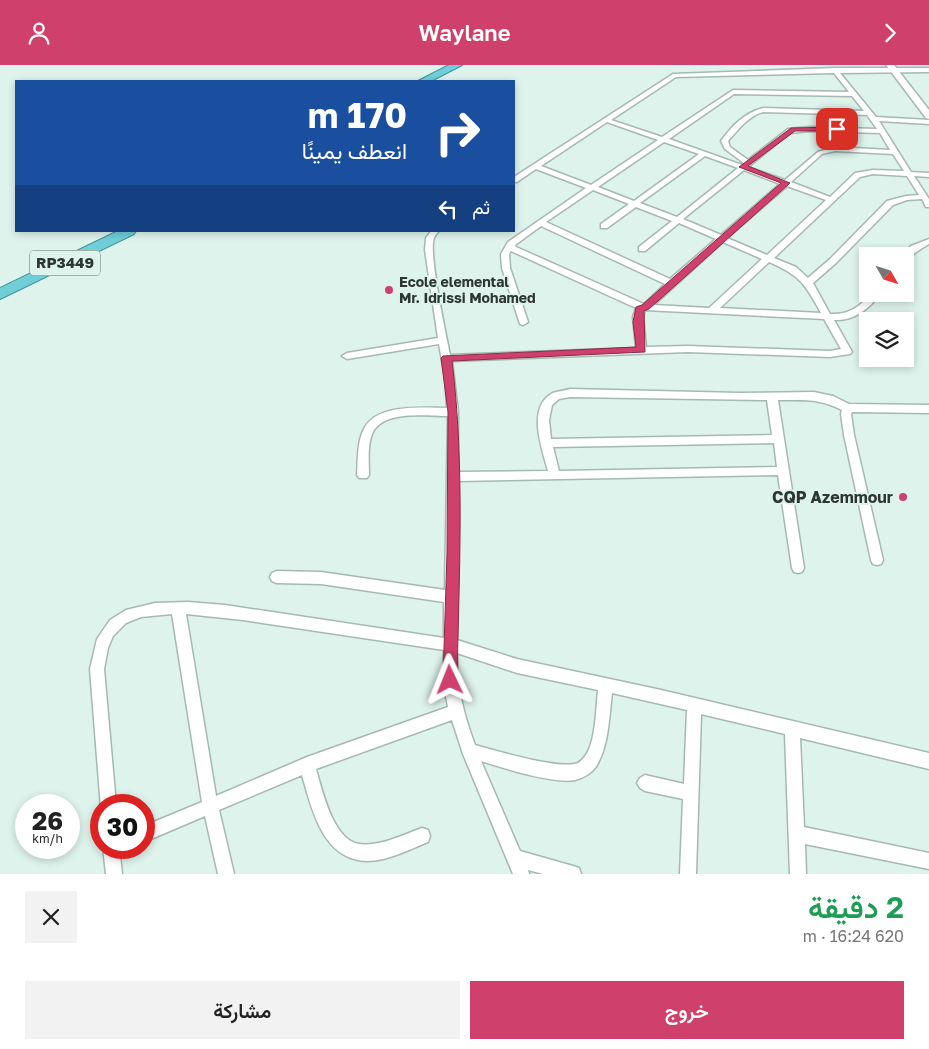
<!DOCTYPE html>
<html lang="ar">
<head>
<meta charset="utf-8">
<style>
	:root { --surface:#fff; --page:#f2f2f2; --text:#222; --muted:#767676; --accent:#cf416c }
	body { margin:0; font-family:"Golos Text",Vazirmatn,sans-serif; background:var(--page); color:var(--text); direction:rtl; height:100vh; display:flex; flex-direction:column; font-size:19px; white-space:nowrap }
	* { box-sizing:border-box; margin:0 }
	p { font-size:16px; color:var(--muted) }
	.icon { flex:none; width:28px; height:28px; fill:none; stroke:currentColor; stroke-width:2; stroke-linecap:round; stroke-linejoin:round }
	.map { position:relative; height:809px; overflow:hidden; direction:ltr }
	.drawer { display:flex; flex-direction:column; background:var(--surface); flex:1 }
	.drawer>* { flex:none }
	.top-card { position:absolute; left:15px; top:15px; width:500px; height:152px; border-radius:0px; box-shadow:0 2px 8px #0003; direction:rtl; background:#1a4fa0; color:#fff; overflow:hidden }
	.needle { width:32px; rotate:129deg }
	.tools { position:absolute; left:859px; top:182px; display:grid; gap:10px }
	.tools a { display:grid; place-items:center; width:55px; height:55px; border-radius:0px; background:var(--surface); box-shadow:0 2px 8px #0003; font-size:25px }
	.speed { position:absolute; left:15px; top:729px; display:flex; gap:10px; font-size:25px; font-weight:700; text-align:center }
	.speed>* { display:grid; place-content:center; width:65px; height:65px; border-radius:50%; background:var(--surface); box-shadow:0 2px 8px #0003; line-height:1 }
	.speed small { font-size:12px; font-weight:400 }
	.speed .limit { border:8px solid #d22; background:#fff; color:#111 }
	.pin { position:absolute; display:grid; place-items:center; width:42px; height:42px; color:#fff; margin:-21px; border-radius:10px; box-shadow:0 2px 8px #0006 }
	.me { position:absolute; width:55px; margin:-28px; rotate:358deg; stroke-linejoin:round; filter:drop-shadow(0 0 4px #0008) }
	.turn { display:flex; align-items:center; gap:18px; height:105px; padding:0 25px; font-size:22px }
	.turn .icon { width:65px; height:65px; stroke-width:2.5 }
	.turn b { display:block; font-size:35px; line-height:42px }
	.then { display:flex; align-items:center; height:48px; padding:0 25px; background:#0003; gap:10px; font-size:19px }
	.round { display:grid; place-items:center; flex:none; width:52px; height:52px; border-radius:0px; background:var(--page) }
	.headline { display:flex; align-items:center; justify-content:space-between; height:85px; padding:0 25px }
	h1 { font-size:30px; font-weight:600; line-height:38px; color:#1e9e55 }
	.action { display:flex; gap:10px; margin-top:auto; padding:10px 25px }
	.action a { flex:1; height:58px; border-radius:0px; background:var(--accent); color:#fff; font-size:20px; font-weight:600; line-height:58px; text-align:center }
	.action a+a { background:var(--page); color:var(--text) }
	header { display:flex; justify-content:space-between; align-items:center; height:65px; padding:0 25px; background:var(--accent); color:#fff; font-size:22px; font-weight:600 }
	.map>svg:first-child { display:block }
	.lines { fill:none; stroke-linecap:round; stroke-linejoin:round }
	.minor-casing { stroke:#a5b9b2; stroke-width:3 }
	.secondary-casing { stroke:#a5b9b2; stroke-width:3 }
	.trunk-casing { stroke:#429098; stroke-width:2 }
	.minor { fill:#fff; fill-rule:evenodd }
	.secondary { fill:#fff; fill-rule:evenodd }
	.trunk { fill:#70ced8; fill-rule:evenodd }
	.route { fill:#cf416c; stroke:#872a46 }
	.poi-dot { fill:#cf416c; stroke:#def3ec; stroke-width:2 }
	.labels { text-anchor:middle; stroke-width:4; stroke-linejoin:round; paint-order:stroke }
	.far-poi-label { font-size:14px; font-weight:bold; fill:#2e3633; stroke:#def3ec; text-anchor:start }
	.shield { fill:#def3ec; stroke:#636f6a; stroke-width:1 }
	.shield-label { font-size:15px; font-weight:bold; fill:#2e3633 }
	.poi-label { font-size:16px; font-weight:bold; fill:#2e3633; stroke:#def3ec; text-anchor:end }
</style>
</head>
<body>
<header><svg class="icon" aria-label="forward" viewBox="0 0 24 24"><path d="M9 5l7 7-7 7"/></svg>Waylane<svg class="icon" aria-label="person" viewBox="0 0 24 24"><circle cx="12" cy="8" r="4"/><path d="M4 21q1-7 8-7t8 7"/></svg></header>
<div class="map">
<svg width="929" height="809" viewBox="0 0 929 809">
	<rect width="100%" height="100%" fill="#def3ec"/>
	<g class="lines">
		<g class="minor-casing">
			<path id="minor" d="M835,3H929V7L840,8L876,52L929,55V59L879,56L911,107L929,108V112L914,111L929,134V142H926L922,134L907,135L893,140L836,198L813,218L830,249C848,250 860,242 871,229H880C869,244 854,256 834,255L852,287L850,289L830,292L688,287L452,296L458,347V407L548,406C542,384 527,344 551,329C556,326 564,326 570,324L740,328L814,327L833,331L849,339L929,340V348L852,347L851,349L854,370L883,495L881,499L877,500L873,499L871,495L844,370L841,349L842,345C819,333 803,335 778,335L804,503L802,507L798,508L794,507L792,503L778,410L458,416L457,575L517,594L661,625L929,688V704L800,673L804,762L929,788V804L805,779L806,809H790L785,669L701,649L696,809H680L683,734L645,726L640,723L637,718L640,713L645,710L684,719L687,645L612,628C609,651 609,679 597,700C593,707 584,713 575,715C553,719 504,703 481,696L520,786L573,801L579,803L581,809H543L528,805L529,809H513L463,689L452,655L316,704C322,725 333,775 359,779C379,782 403,770 422,763L428,765L430,771L428,777C408,785 380,800 358,795C321,788 311,741 302,710L219,745L234,809H218L205,751L144,777V761L202,737L172,549L141,552L126,558L113,571L108,583L104,604L116,740H101V743L90,604L97,574L110,555L126,545L155,538L188,537L225,540L444,573V537L321,519L276,518L272,516L270,512L272,508L276,506L321,507L445,525L448,351C428,351 384,345 373,367C367,379 369,396 369,410L367,413H359L357,410C358,395 357,377 364,364C377,338 423,343 447,343L445,312L439,279L347,294L342,291L347,288L438,273L425,185L426,173L431,166H439C437,168 435,170 434,173C428,188 446,269 450,290L636,283L633,252L636,243L511,186L509,189L510,203L528,257L523,260L520,259L502,203L501,189L508,177L586,123L536,104L517,117H514V112L673,9ZM834,8L849,27L733,25L662,72L611,55L676,12ZM734,29L852,31L864,46L763,43C744,48 732,61 721,76L725,84L744,98L742,100L669,74ZM763,47L867,50L877,64L809,62L788,64L748,95L730,82L728,76C738,65 748,51 763,47ZM607,57L658,75L591,120L541,101ZM809,66L880,68L890,85L835,82L818,87L785,115L748,102L790,68ZM664,77L699,89L634,136L598,122ZM835,86L893,89L904,106L873,105L855,108L830,132L791,117L822,89ZM705,91L738,103L677,152L640,138ZM744,105L780,119L721,170L683,154ZM873,109L907,111L919,130L906,131L887,136L830,194L808,213L796,202L774,193L860,112ZM787,121L826,135L767,190L727,173ZM593,125L629,139L601,159V163H607L636,142L672,156L639,182V186H645L679,158L716,174L670,214L546,157ZM541,161L665,219L644,239L516,182L515,180ZM723,177L762,194L709,243L654,240ZM769,197C801,211 805,219 821,248L720,243ZM645,245L824,254L841,284L830,286L688,281L646,282L643,252ZM570,332L767,335L772,370L551,374L549,355L552,340L559,334ZM774,378L777,402L559,406L553,382ZM186,549L243,555L444,585L443,615L448,642L307,692L216,731ZM457,588L517,608L598,625C596,643 596,675 586,690C583,694 579,699 574,699C553,703 497,686 475,680C463,648 457,622 457,588Z
				M929,174V179C921,183 913,190 905,194V191H901L911,181Z
				M103,782H119L122,809H106Z"/>
		</g>
		<g class="secondary-casing">
			<path id="secondary" d="M886,0H894L929,45V54L926,53Z"/>
		</g>
		<g class="trunk-casing">
			<path id="trunk" d="M449,0H462L431,16H418Z
				M118,166H136L134,169L0,234V223Z"/>
		</g>
		<use href="#minor" class="minor"/>
		<use href="#secondary" class="secondary"/>
		<use href="#trunk" class="trunk"/>
	</g>
	<path class="route" d="M791,63L837,62L840,64L837,66H795L748,101L790,118L649,244L644,246L645,287L452,296C465,401 459,509 457,615L455,620L450,622L445,620L443,615L447,488L448,347L441,293L443,291L636,282L633,257L636,242L642,240L781,118L739,102Z"/>
	<g class="poi-dot">
		<circle cx="389" cy="225" r="5"/>
		<circle cx="903" cy="432" r="5"/>
	</g>
	<g class="labels">
		<g class="far-poi-label">
			<text x="399" y="222">Ecole elemental<tspan x="399" dy="16">Mr. Idrissi Mohamed</tspan></text>
		</g>
		<rect class="shield" x="30" y="185.5" width="70" height="25" rx="4"/>
		<g class="shield-label">
			<text x="65" y="203">RP3449</text>
		</g>
		<g class="poi-label">
			<text x="893" y="438">CQP Azemmour</text>
		</g>
	</g>
</svg>
<div class="tools">
<a><svg class="needle" viewBox="-14 -14 28 28"><path d="M0-13l5 13h-10z" fill="#e53935"/><path d="M0 13l5-13h-10z" fill="#767676"/></svg></a>
<a><svg class="icon" aria-label="layers" viewBox="0 0 24 24"><path d="M12 4l9 5-9 5-9-5zM3 14l9 5 9-5"/></svg></a>
</div>
<div class="speed"><div>26<small>km/h</small></div><div class="limit">30</div></div>
<div class="pin" style="left:837px;top:64px;background:#d93025"><svg class="icon" aria-label="arrive" viewBox="0 0 24 24"><path d="M6 21V4h12l-3 4 3 4H6"/></svg></div>
<svg class="me" style="left:450px;top:615px" viewBox="-20 -20 40 40"><path d="M0-17L14 15 0 8-14 15z" fill="#cf416c" stroke="#fff" stroke-width="4"/></svg>
<div class="top-card">
<div class="turn"><svg class="icon" aria-label="right" viewBox="0 0 24 24"><path d="M7 20v-9h11M14 6l5 5-5 5"/></svg><div><b>170 m</b>انعطف يمينًا</div></div>
<div class="then">ثم<svg class="icon" aria-label="left" viewBox="0 0 24 24"><path d="M17 20v-9H6M10 6l-5 5 5 5"/></svg></div>
</div>
</div>
<section class="drawer">
<div class="headline"><div><h1>2 دقيقة</h1><p>620 m · 16:24</p></div><a class="round"><svg class="icon" aria-label="close" viewBox="0 0 24 24"><path d="M6 6l12 12M18 6L6 18"/></svg></a></div>
<div class="action"><a>خروج</a><a>مشاركة</a></div>
</section>
</body>
</html>
